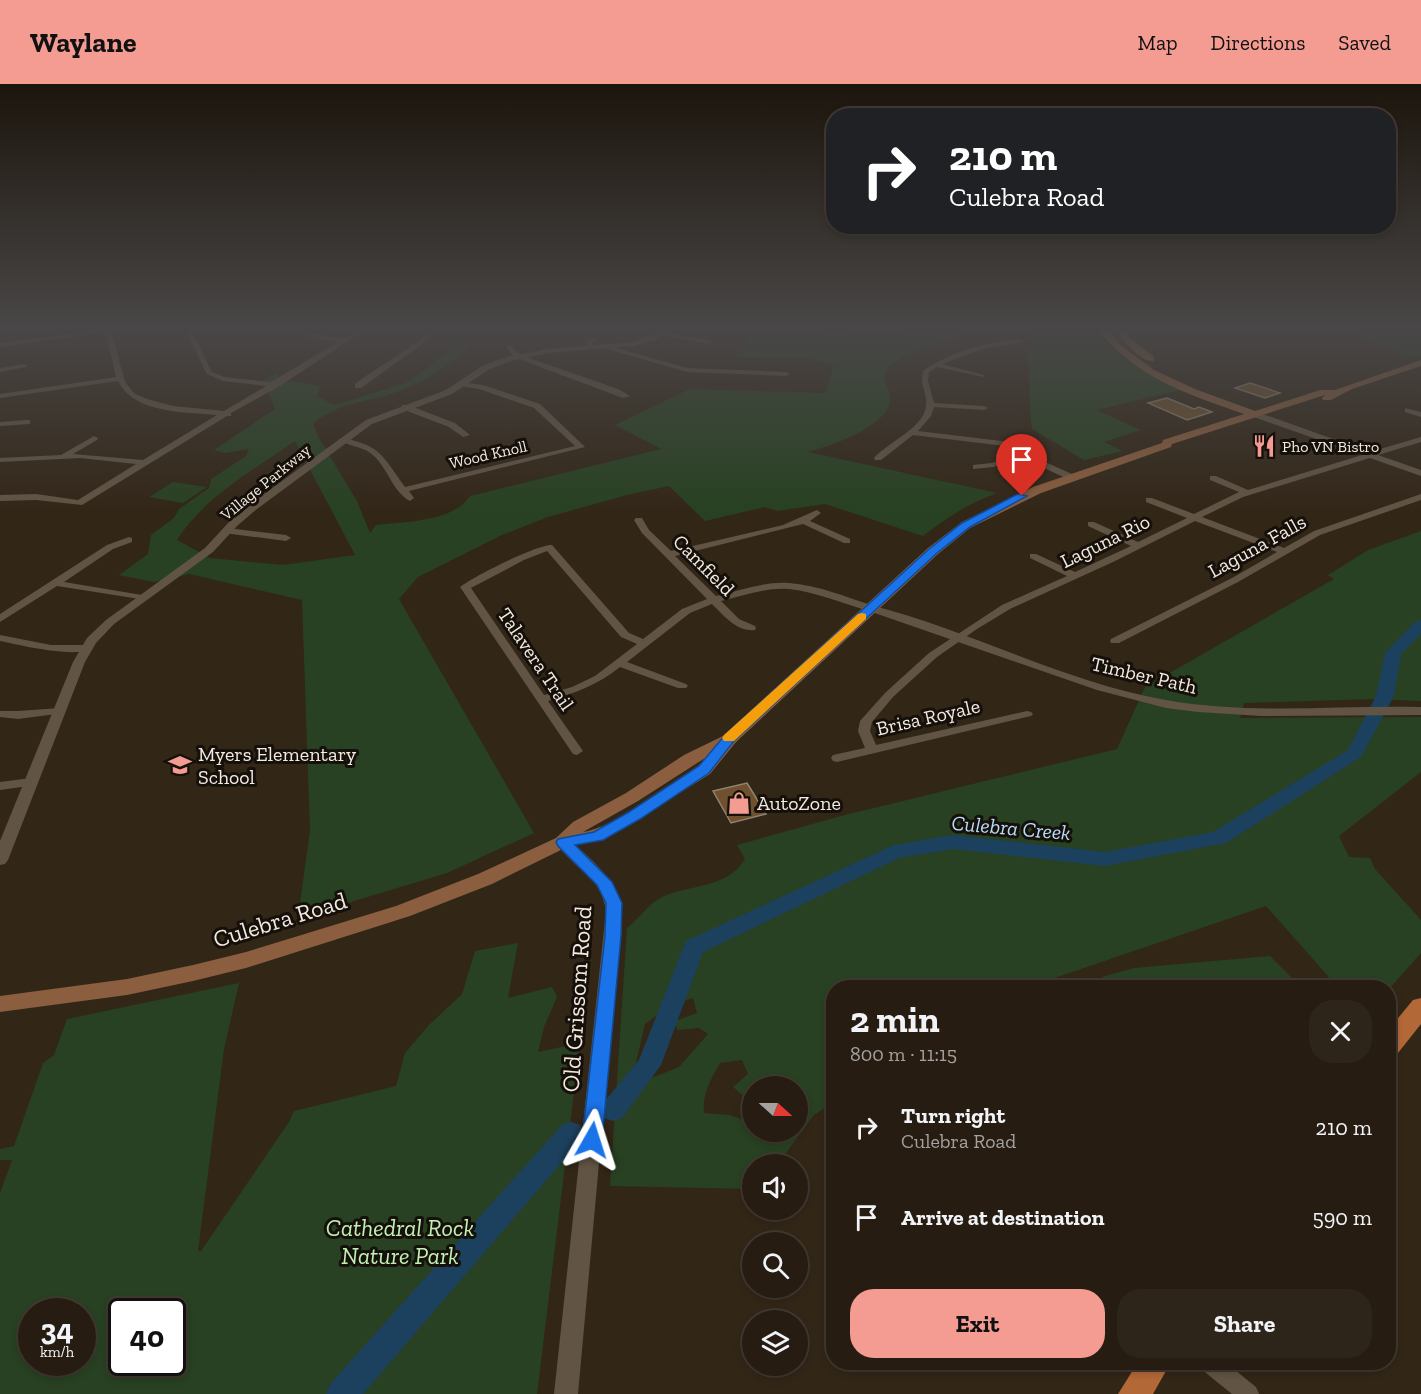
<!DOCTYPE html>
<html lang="en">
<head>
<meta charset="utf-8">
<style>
	:root { --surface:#261c11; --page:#2e251a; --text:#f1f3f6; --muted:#a4a19f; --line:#423a31; --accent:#f59c92 }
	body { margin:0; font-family:"Zilla Slab",serif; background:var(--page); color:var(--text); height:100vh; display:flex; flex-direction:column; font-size:22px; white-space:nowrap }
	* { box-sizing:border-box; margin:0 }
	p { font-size:20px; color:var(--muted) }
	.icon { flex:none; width:33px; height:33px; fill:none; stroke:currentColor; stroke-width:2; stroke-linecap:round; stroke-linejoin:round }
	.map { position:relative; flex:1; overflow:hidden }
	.details { position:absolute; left:826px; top:896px; width:570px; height:390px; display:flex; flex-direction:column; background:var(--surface); border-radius:24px; box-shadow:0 3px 9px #0003,0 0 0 2px var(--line) }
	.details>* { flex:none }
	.guide { position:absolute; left:826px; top:24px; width:570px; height:126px; border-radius:24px; box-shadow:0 3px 9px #0003,0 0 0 2px var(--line); background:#202124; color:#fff; overflow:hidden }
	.needle { width:39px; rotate:111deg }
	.buttons { position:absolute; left:742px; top:992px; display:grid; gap:12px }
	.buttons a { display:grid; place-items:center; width:66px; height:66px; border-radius:50%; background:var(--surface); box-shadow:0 3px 9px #0003,0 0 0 2px var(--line); font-size:30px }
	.speed { position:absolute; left:18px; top:1214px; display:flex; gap:12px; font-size:30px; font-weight:700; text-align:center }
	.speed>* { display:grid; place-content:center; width:78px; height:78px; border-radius:50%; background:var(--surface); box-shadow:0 3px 9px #0003,0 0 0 2px var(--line); line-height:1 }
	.speed small { font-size:15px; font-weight:400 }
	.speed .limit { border:3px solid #111; border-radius:9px; background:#fff; color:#111 }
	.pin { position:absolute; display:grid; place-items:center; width:51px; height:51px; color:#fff; margin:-62px -26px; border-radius:50% 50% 50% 0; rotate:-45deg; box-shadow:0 0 6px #0007 }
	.pin .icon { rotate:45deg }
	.me { position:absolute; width:66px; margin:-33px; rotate:6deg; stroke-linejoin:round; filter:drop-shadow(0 0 4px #0008) }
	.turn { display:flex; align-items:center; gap:21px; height:126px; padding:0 24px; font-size:27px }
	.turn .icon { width:78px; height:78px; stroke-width:2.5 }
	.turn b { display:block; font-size:42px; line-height:51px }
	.round { display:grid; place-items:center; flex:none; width:63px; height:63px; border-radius:24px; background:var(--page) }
	.headline { display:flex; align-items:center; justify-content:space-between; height:102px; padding:0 24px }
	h1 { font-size:36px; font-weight:700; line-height:45px }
	.action { display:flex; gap:12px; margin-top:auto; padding:12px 24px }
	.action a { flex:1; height:69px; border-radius:24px; background:var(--accent); color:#111; font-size:24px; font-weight:700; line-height:69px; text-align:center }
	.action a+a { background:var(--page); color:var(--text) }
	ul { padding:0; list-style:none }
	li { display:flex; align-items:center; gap:18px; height:90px; padding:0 24px }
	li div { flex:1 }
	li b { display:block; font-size:22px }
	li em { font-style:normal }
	header { display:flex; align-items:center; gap:36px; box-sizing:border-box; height:84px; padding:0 30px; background:var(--accent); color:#111 }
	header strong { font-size:28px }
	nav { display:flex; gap:33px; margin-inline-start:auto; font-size:21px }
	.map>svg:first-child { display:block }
	.green { fill:#284122; fill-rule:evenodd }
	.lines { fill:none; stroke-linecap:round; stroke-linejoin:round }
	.stream { stroke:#1c415e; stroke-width:1.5 }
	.river { fill:#1c415e; fill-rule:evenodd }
	.building { fill:#6f522d; stroke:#918271; stroke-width:1.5 }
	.minor { fill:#615444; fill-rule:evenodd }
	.tertiary { fill:#615444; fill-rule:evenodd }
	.secondary { fill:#8a5e3e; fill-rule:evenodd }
	.primary { fill:#b36837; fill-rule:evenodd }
	.route { fill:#1a73e8; stroke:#114b97; stroke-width:1.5 }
	.slow { fill:#f59e0b }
	.labels { text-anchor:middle; stroke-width:6; stroke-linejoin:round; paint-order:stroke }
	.far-poi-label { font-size:16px; fill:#f3eae1; stroke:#16100a; text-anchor:start }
	.far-street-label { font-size:16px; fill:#f3eae1; stroke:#16100a }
	.street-label { font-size:20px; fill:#f3eae1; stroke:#16100a }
	.poi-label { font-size:20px; fill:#f3eae1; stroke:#16100a; text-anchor:start }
	.water-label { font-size:21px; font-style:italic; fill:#b9ddfc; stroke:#16100a }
	.near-street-label { font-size:24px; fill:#f3eae1; stroke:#16100a }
	.near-park-label { font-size:24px; font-style:italic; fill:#c0f1b4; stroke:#16100a }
</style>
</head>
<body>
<header>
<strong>Waylane</strong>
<nav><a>Map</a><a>Directions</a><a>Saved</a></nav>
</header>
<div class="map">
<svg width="1421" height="1310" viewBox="0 0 1421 1310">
	<rect width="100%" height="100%" fill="#322617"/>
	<path class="green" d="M915,245H993C972,248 899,268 887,285C880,295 891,305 890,316C888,343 830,362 808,368L997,409C969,419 947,434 923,452L825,420L777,427L765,423L705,437L669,402L627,411L548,433L502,451L418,493L399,515L534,749L447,789L298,834L310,746L302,516L189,490L154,498L119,491L148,470L151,451L174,434L179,425L209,404L211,395L246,372L249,365L225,369L214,366L275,325L263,296L276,289L280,295L320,302L317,312L334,321L406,299L467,255L468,266C447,281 425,298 400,307C374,317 334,319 313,340L319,354L357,417L370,449L376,441C406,437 451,439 470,412L661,365L615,341L690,305L825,309L834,282L808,274L734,273L756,249L803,253L842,247L870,257L916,248ZM295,357L355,471L283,481L210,474L177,456C205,412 254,386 295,357Z
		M1019,245H1097C1112,276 1152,291 1181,306L1096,326L1141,346L1104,358L1123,367L1084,376L1032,345C1028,320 1031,294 1027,269L1035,258Z
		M1320,245H1421V271L1412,273L1354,251Z
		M173,398L207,403L183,419L149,413Z
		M1421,447V617L1373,615L1244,619L1240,634L1421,633V688L1339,752L1349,773L1370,774L1375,785L1421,836V869L1389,905V903H1333L1328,892L1266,822L1028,903H834V1018L814,1031L778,1080H753V1105L610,1102L627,844C639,835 648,820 662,813C690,800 727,805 745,775L737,761L845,731L1117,665L1145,603L1334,495L1328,491L1368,466ZM693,914L697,929L675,937L677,946L699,944L708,950L679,983L654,993L636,979L645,940L669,922ZM742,976L748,990L733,1003L753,1020V1002H798V1047H753V1039L729,1031L704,1029C702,1010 711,995 720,979Z
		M518,859L508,914L552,903L557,913L544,943L538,968L580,959L537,1310H0V1109L12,1076H0V1065L14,1062L43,979L54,971L67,935L239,899L224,965L198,1167H201L289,1038L294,1027L396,1002L405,969L429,941L462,910L475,867ZM32,1227H82V1278H32ZM122,1227H172V1278H122Z
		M1270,872L1301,903H1099L1102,893L1134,884Z"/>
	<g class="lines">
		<path class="stream" d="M1335,245L1369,252
			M1359,245L1378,257L1419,270"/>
		<path class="river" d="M1421,536V550L1401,570L1394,612L1361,673L1226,759L1105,782L953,765L899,774L703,868L661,981L622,1034L613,1037L604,1034L600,1026L604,1018L639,976L686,857L894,761L953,751L1105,768L1213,748L1348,666L1376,612L1385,569L1415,538Z
			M571,1038L580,1041L584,1049L580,1057L363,1310H326L331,1299L562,1041Z"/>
	</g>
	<path class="building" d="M1250,299L1280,309L1265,314L1235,304Z
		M1167,314L1194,325L1199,323L1212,328L1187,336L1148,319Z
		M747,699L766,730L731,739L713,707Z"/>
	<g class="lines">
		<path class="minor" d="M105,245H111L125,298L135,310L147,315L173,322L224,327L266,302L223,297L207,290L185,245H191L212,288L224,293L271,298L338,258L318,255L298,248V246L343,255L360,245H367L278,303L231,329V332H227L82,421L36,416L0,417V411L36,410L78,416L136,380L80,374L0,378V374L61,371L94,352L98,354L97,356L73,370L143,376L217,331C186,328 134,330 118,297L0,314V310L116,293Z
			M432,245H439L420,262L361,304H355V300C380,281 409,267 432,245Z
			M661,248L709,256L712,258L709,260L659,251V249Z
			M592,254L597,255L592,259L591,265H587L586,258Z
			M1010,256H1021L1024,258L986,264L942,280L984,291V293L937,283L929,288L928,297L934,319L984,322L988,324L984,326L934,323L931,332L918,347L1010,358L1025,369L1074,391V395H1068L1022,374L993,383L973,385V381L992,379L1016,370L1005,362L913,351L881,376H875L874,374C888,358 924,344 926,322C928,309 918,299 924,286C950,269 979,260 1010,256Z
			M606,261L687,284L786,288L790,290L786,292L687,288L604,264V262Z
			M507,262H511L517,268L529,274L618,305L630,312L623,314L524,277L512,271L506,263Z
			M24,280L27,282L26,283L0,288V284Z
			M460,298L483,301L540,320L585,363L409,407L414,414L410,417C393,408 388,385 374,372C364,362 350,363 339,356L343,354C382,362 383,373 405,403L575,362L534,324L479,305L460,302Z
			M402,321H408L455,339L470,351L463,353L449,343L402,325Z
			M1405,324L1421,328V333L1405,328Z
			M1251,328H1257L1370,368L1421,353V358L1378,371L1421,386V392L1370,374L1243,413L1202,433L1284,464L1314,447L1421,410V416L1320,451L1238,498L1119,559H1111L1110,557L1111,555L1232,494L1277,468L1195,437L1113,478L1010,525L977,545L937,573L893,613L872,638L870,647L876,661L1027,627L1031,628L1033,630L1031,632L837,678L833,677L831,674L833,671L865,664L858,647L860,637L885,609L929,569L1002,521L1067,492L1030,474V470H1036L1075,488L1131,462L1088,442V438H1094L1138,458L1187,434L1146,418V414H1152L1194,430L1239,408L1210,396V392H1216L1248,406L1362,371L1251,332Z
			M27,336H30V340L0,342V338Z
			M817,426L821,429L810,437L850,455V459H844L803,440L675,472L716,512C739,507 765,497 789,499C818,501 846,513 874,522V526L870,527C843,520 817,508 789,505C767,503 743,512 721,517L739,535L755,542L756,544L755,546C737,548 724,532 712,520L690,529L627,578L686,600L688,602L686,604H678L620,583C598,601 575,609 548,617L583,667L577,671L573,670L460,503C472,493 538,460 552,461L629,549L643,555L682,525L707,515L642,449L634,436L636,434H642L649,446L671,467L783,441ZM547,467L621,553L637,560L595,592L572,603L544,611L471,504L524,476Z
			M227,444L286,451L291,454L286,457L224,449L222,447Z
			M129,453L132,454V458L113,465L64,498L142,511L146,512V516L57,502L0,538V530L107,461Z
			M0,551L51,561H87L92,564C78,575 19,561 0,557Z
			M60,624L64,625L66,627L64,629L18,635L0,633V627H18Z
			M31,694L37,698L35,701L0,706V698Z
			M1198,1278H1225L1256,1303L1259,1310H1232L1201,1285Z"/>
		<path class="tertiary" d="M106,245H126L0,263V259Z
			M663,245H672L655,256L633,262L548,269L511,277L488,286L452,310L372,340L257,425L237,442L213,468L114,540L96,559L85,578L8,776L5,780L0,781V757L73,578L87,554L106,536L205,464L229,438L249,421L366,336L446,306L482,282L506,273L548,265L632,258L649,252Z
			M870,521C970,546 1064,598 1166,616C1249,631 1336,621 1421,623V631L1261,632L1198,628L1166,624L1097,606L866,526V522Z
			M563,753L568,754C591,776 617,794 622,827L578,1310H554L606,827C601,791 573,785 555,758L558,754Z"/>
		<path class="secondary" d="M1098,245H1107L1119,260L1154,286L1195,305L1255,327L1320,306H1335L1421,276V282L1352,305L1331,316H1323L1322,314L1325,311L1172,360L1171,363L1041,409L970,444L938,470L736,658L710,690L604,756L567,763L492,800L410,832L246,884L193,897L127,911L0,928V912L127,895L193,881L246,868L396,822L478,790L556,754L573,738L626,709L684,671L723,652L928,464L962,438L1033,403L1162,359L1163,356L1244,330C1190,311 1133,293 1098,245ZM705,674L698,682C669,701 616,743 583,748L638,717Z
			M1116,245H1124L1130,254L1154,273V277C1139,278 1123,257 1116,245Z"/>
		<path class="primary" d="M1421,914V940L1398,969L1389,972V945L1413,916Z
			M1138,1278H1171L1153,1310H1118Z"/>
	</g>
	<linearGradient id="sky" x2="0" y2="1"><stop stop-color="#1c150d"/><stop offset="0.57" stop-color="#494747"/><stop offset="1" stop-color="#494747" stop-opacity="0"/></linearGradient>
	<rect width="1421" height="428" fill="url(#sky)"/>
	<path class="route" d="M1018,410L1027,412L970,443L937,469L734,657L709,689L640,735L603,756L575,761L612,798L622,819L621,852L602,1056L599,1062L592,1065L585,1062L582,1056L605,852L606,819L597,801L558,762L556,758L558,755L594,748L629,728L699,682L725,651L929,465L962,439Z"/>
	<path class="slow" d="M862,529L866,530V535L734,657H724L722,654L724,651L858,530Z"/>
	<defs>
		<g id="restaurant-bare" transform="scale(1.8)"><path d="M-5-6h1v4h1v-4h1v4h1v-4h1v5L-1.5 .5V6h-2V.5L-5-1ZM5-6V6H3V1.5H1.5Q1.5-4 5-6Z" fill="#f59c92" stroke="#16100a" stroke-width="2.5" paint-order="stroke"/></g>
		<g id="school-bare" transform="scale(1.8)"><path d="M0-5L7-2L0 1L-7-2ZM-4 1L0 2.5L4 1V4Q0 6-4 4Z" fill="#f59c92" stroke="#16100a" stroke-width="2.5" paint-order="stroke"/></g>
		<g id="shop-bare" transform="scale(1.8)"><path d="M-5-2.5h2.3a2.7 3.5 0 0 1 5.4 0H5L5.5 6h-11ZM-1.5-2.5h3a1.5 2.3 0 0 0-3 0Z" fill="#f59c92" stroke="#16100a" stroke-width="2.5" paint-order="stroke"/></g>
	</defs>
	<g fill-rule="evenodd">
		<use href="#restaurant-bare" x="1264" y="362"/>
		<use href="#school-bare" x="180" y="681"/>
		<use href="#shop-bare" x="739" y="719"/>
	</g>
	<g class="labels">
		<g class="far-poi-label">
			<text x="1282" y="368">Pho VN Bistro</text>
		</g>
		<g class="far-street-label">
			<text transform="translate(488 370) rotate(-13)" y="6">Wood Knoll</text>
			<text transform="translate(265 398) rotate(-39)" y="6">Village Parkway</text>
		</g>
		<g class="street-label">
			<text transform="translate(1105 457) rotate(-26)" y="7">Laguna Rio</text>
			<text transform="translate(1257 462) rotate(-29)" y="7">Laguna Falls</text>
			<text transform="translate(704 481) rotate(45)" y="7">Camfield</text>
			<text transform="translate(536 575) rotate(56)" y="7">Talavera Trail</text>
			<text transform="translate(1144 591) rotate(13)" y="7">Timber Path</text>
			<text transform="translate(928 633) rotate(-13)" y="7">Brisa Royale</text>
		</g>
		<g class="poi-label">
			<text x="198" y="677">Myers Elementary<tspan x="198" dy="23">School</tspan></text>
			<text x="757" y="726">AutoZone</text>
		</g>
		<g class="water-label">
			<text transform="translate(1011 744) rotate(5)" y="7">Culebra Creek</text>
		</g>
		<g class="near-street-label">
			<text transform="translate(280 836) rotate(-17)" y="8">Culebra Road</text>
			<text transform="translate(577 915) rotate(-86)" y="8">Old Grissom Road</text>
		</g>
		<g class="near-park-label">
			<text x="400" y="1152">Cathedral Rock<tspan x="400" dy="28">Nature Park</tspan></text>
		</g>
	</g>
</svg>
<div class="buttons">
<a><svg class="needle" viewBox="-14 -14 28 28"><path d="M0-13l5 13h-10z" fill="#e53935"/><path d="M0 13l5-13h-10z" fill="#a4a19f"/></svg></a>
<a><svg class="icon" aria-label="sound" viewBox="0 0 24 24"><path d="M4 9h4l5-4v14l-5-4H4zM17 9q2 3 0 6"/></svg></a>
<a><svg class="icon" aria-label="search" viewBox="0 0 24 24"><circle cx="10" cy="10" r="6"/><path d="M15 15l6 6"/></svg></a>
<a><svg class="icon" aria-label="layers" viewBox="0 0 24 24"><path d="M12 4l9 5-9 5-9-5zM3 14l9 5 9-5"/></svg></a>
</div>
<div class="speed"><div>34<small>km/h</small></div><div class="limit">40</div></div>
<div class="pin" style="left:1022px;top:412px;background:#d93025"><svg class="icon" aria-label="arrive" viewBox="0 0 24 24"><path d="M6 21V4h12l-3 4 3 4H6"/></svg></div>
<svg class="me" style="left:592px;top:1056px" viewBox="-20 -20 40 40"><path d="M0-17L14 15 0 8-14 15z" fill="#1a73e8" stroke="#fff" stroke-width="4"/></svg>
<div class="guide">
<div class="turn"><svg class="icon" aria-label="right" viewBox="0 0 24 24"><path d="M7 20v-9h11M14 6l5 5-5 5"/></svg><div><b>210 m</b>Culebra Road</div></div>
</div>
<section class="details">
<div class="headline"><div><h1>2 min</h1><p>800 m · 11:15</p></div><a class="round"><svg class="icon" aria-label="close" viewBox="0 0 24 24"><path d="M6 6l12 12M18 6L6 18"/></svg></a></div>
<ul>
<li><svg class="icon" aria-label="right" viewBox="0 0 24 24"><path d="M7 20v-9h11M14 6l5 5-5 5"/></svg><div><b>Turn right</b><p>Culebra Road</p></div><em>210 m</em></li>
<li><svg class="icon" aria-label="arrive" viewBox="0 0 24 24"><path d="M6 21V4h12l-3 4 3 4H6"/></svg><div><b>Arrive at destination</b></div><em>590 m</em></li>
</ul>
<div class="action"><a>Exit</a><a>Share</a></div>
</section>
</div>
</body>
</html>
